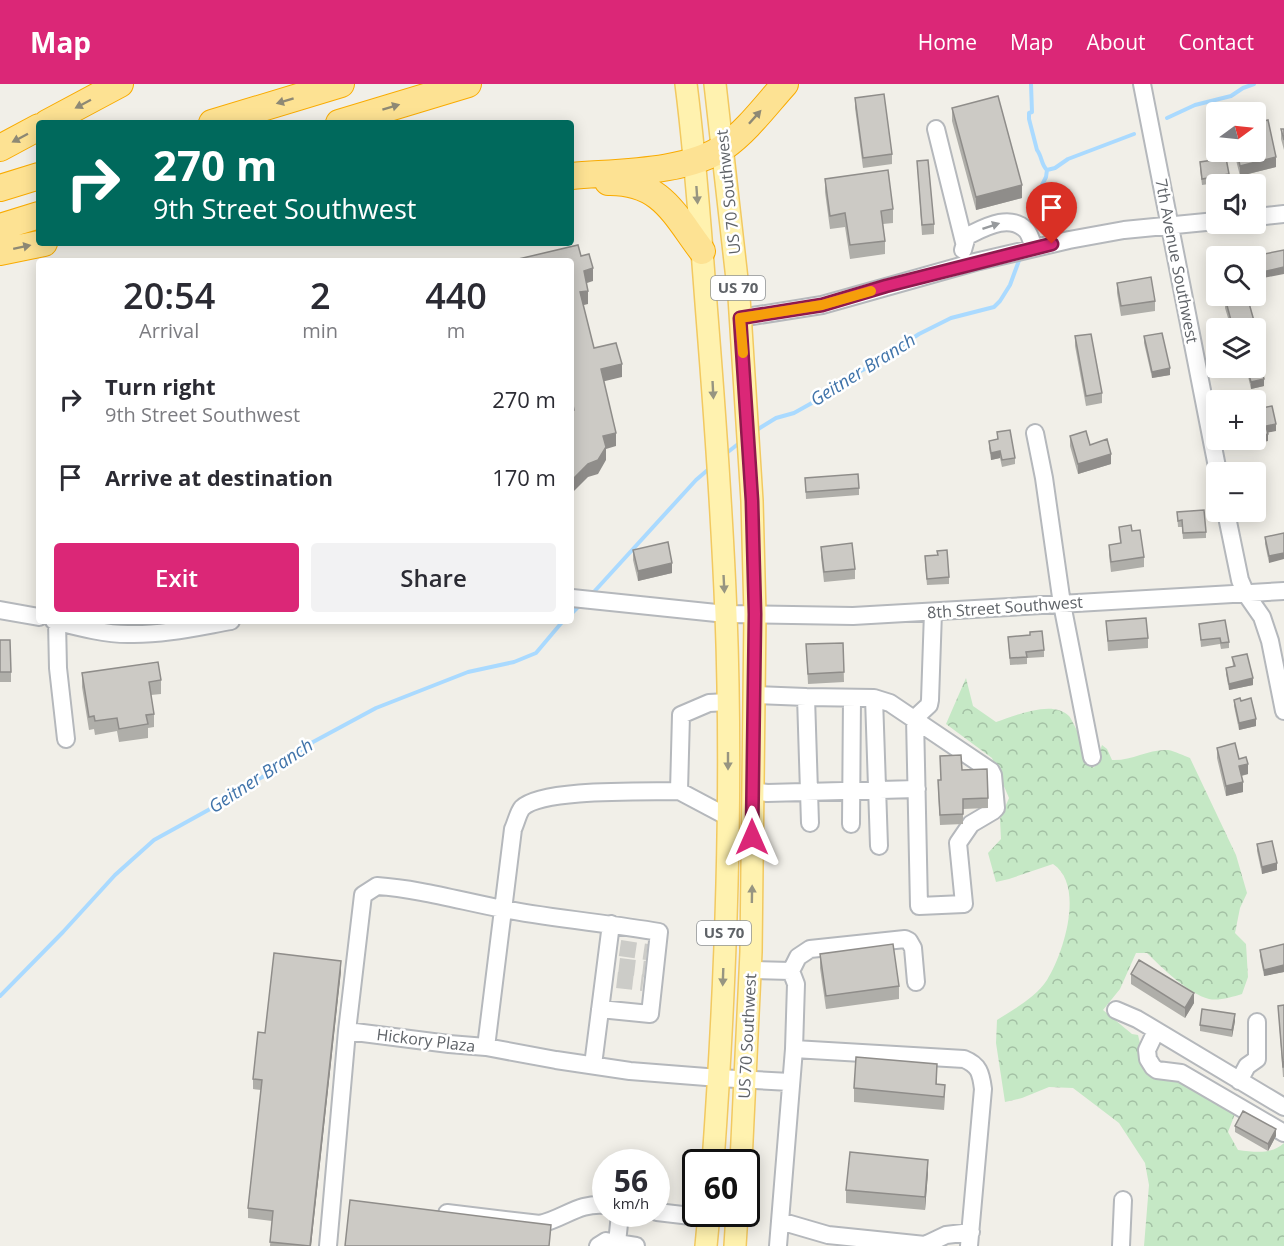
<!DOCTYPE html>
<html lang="en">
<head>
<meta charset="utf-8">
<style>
	:root { --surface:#fff; --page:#f2f2f3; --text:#2b2b33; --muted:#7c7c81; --accent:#db2777 }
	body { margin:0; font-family:"Open Sans",sans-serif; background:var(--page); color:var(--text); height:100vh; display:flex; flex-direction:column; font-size:22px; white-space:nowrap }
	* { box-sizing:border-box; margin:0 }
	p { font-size:20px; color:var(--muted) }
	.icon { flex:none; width:33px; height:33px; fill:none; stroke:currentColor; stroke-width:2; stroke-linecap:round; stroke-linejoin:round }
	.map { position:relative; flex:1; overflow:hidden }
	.details { position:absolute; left:36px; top:174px; width:538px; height:366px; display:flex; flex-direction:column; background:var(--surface); border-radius:6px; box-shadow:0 3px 15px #0003 }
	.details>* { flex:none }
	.banner { position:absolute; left:36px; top:36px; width:538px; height:126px; border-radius:6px; box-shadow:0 3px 15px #0003; background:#00695c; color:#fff; overflow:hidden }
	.needle { width:39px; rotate:75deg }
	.controls { position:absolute; left:1206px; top:18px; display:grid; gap:12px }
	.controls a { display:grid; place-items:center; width:60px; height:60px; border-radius:6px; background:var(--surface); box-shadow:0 3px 15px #0003; font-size:30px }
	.speed { position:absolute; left:592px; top:1065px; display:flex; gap:12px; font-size:30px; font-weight:700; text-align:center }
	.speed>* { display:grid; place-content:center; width:78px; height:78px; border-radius:50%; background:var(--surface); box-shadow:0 3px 15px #0003; line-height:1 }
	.speed small { font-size:15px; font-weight:400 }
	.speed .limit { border:3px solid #111; border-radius:9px; background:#fff; color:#111 }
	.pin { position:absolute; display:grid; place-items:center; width:51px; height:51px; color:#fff; margin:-62px -26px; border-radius:50% 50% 50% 0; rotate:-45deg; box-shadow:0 0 6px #0007 }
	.pin .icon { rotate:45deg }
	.me { position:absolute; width:66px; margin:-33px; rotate:0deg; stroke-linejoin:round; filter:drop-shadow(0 0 4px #0008) }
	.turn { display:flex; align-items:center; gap:21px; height:126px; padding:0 18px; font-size:27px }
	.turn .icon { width:78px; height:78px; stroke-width:2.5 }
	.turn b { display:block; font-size:42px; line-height:51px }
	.eta { display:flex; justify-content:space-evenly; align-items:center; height:102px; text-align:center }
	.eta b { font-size:36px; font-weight:600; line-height:42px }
	.action { display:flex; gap:12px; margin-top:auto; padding:12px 18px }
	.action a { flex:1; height:69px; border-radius:6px; background:var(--accent); color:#fff; font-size:24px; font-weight:600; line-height:69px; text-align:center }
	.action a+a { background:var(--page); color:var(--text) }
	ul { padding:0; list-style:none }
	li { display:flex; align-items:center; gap:18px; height:78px; padding:0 18px }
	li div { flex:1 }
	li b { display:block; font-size:22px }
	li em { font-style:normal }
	header { display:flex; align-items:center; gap:36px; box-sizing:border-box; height:84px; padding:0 30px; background:var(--accent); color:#fff }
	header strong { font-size:28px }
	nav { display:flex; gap:33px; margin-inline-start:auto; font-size:21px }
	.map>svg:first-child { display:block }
	.forest { fill:url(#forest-crowns) }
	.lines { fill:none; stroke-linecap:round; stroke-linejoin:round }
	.stream { stroke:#aadaff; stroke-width:4 }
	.minor-tunnel { stroke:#ccccc8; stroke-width:16; stroke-dasharray:16 8; stroke-linecap:butt }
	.minor-casing { stroke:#b5b8bc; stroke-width:20 }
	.major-casing { stroke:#f2c960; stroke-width:24 }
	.highway-casing { stroke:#f9ab00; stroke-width:28 }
	.minor { stroke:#fff; stroke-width:16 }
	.major { stroke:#fff2af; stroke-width:21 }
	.highway { stroke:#fde293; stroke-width:26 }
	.wall { fill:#afaea9 }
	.shaded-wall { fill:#8f8d8a }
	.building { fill:#cccac5; stroke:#8f8d8a; stroke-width:1.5 }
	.oneway { fill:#8e8975 }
	.oneway2 { fill:#979581 }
	.oneway3 { fill:#979a9d }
	.route-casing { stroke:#8e194d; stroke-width:15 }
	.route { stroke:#db2777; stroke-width:10 }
	.slow { stroke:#f59e0b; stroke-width:10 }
	.labels { text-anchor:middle; stroke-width:5; stroke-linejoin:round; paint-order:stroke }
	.shield { fill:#fff; stroke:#8f9295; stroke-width:1.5 }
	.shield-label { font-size:15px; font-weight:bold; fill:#5f6368 }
	.street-label { font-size:16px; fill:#5f6368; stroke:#fff }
	.water-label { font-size:18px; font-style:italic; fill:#4174aa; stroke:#fff }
</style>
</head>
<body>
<header>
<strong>Map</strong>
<nav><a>Home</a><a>Map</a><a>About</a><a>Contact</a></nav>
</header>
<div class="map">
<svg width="1284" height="1162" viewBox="0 0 1284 1162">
	<defs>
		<pattern id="forest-crowns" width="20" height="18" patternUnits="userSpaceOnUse" patternTransform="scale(1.5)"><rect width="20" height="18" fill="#c5e8c5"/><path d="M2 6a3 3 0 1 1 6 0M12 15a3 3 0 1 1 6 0" fill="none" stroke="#a3c0a4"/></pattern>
	</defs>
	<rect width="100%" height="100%" fill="#f1efe8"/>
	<path class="forest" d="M966,594L973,622L996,638C1014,632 1053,615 1069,632C1074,638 1089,674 1094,684L1102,661L1107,665L1112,676C1132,677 1148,665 1168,666C1175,667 1184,672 1190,674L1236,771L1247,809L1240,824L1235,849L1246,860L1248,893L1242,910C1232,913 1219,917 1209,915C1189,910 1161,883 1147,869H1136L1120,905L1103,926L1132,950L1138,951L1148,992H1167L1235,1030L1228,1048L1238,1066C1255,1068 1271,1071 1284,1059V1162H1144L1149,1101L1145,1079L1119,1039L1073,1004L1049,1003L1022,1014L1005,1018L996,959L997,936C1014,925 1035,914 1047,896C1064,869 1085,801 1053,780L1009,795L996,798L988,769L1001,755L1000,735L1009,714L992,674L946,640Z"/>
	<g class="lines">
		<path class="stream" d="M1167,34L1195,21L1231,12L1243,4L1254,0
			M1047,86L1055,84L1068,75L1134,50
			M1029,144L1037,111L1046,93L1047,86C1041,81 1042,72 1037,66L1029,35V29L1032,28L1031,0
			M755,347L776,334L794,329L819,315L848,293L869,283L919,250L951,234L994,223L1000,217L1010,201L1021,171
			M724,371L742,357
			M592,510L696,396L710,384
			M572,529L580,521
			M0,912L63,848L115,791L154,756L230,714L242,704L268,690L313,658L376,624L468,588L514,578L536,569L563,537"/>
		<path class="minor-tunnel" d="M620,864L647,868
			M619,882L645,885
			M617,896L643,899"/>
		<g class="minor-casing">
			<path id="minor" d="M1142,0L1218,388
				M936,45L964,158
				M1256,133L1284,130
				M963,166L967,152C984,144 1009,129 1026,146C1030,150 1032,159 1034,164
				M740,234L822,221L975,178L1069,156L1124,146L1216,137
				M1035,349L1044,394L1062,520L1092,673
				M1226,428L1240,496L1246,510L1262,533L1270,557L1284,627
				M572,514L726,530L853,532L1284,507
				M0,526L39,533
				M54,537C78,543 104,550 128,550C163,551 197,543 231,537
				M57,538L58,584L66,655
				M755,611L806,613
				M874,614L879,762
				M753,707L767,709L917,705
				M728,733L679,707L681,631L709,619L728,618
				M810,739L806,613L874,614L890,619L991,687L993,691L996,724L993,727L971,740L958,759L964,820L919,822L915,634L929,621L930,616L933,528
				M851,740L852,614
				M751,886L791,887L796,900L794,965L778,1162
				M791,887L798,873L810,865L905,855L909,857L913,864L916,898
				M1116,926L1137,935L1284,1023
				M347,947L363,811L377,802C420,805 461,817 503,825C555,835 607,839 659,848L650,930L600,925
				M1156,947L1147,966L1148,975L1153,983L1157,986L1181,989L1284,1049
				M486,963L513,745C516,739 518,729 522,724C542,704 648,708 679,707
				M794,965L964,975C979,981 981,989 983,1005L969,1162
				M593,981L611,840
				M1239,997L1247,982L1257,975V938
				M657,1128L708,1134
				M447,1129L540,1140C565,1134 579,1118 606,1121
				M620,1130L617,1159L636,1162
				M780,1137L828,1151L925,1161L946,1151L971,1148
				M328,1162L347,947L449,960L486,963L556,976L630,987L719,994L790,998
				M598,1162L606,1157L617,1159
				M1121,1162L1123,1116"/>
		</g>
		<g class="major-casing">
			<path id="major" d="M686,0C696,77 701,155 707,232C715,332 722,431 726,530C733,713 726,897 713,1078
				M715,0L739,213L752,417L755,530L751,868L741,1078
				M706,1162L709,1130
				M735,1162L737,1130"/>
		</g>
		<g class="highway-casing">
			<path id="highway" d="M47,39L120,0
				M212,39L341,0
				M339,39L468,0
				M0,64L39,43
				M572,92C616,88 687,89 724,63C747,47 766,21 785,0
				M608,98C661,97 674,130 702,167
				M0,104L39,92
				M0,143L39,131
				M0,168L44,159"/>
		</g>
		<use href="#minor" class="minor"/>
		<use href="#major" class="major"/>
		<use href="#highway" class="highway"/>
	</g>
	<path class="wall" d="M855,14L892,70V80L863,84L855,24Z
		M952,24L1022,114L976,126L952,37Z
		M1281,45H1284V66L1281,55Z
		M1234,68H1256L1276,83L1240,92Z
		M917,77L934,140V150L922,151Z
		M1200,78L1229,90V97L1202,101L1200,85Z
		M825,95L893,125V139L883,140L885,157V170L850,175L845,143L830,145L825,108Z
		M1216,176V199L1210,201L1207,186V179Z
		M1117,199L1155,217V227L1121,232L1117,209Z
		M1234,212H1247L1256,244V254V244H1231L1225,224V214Z
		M1075,252L1102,309V319L1086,322L1075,262Z
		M1144,252L1170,291L1152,294L1144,259Z
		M1246,284H1256L1264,302L1251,305Z
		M997,348L1015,374V380L1002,383L1000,374L991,376L989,364V357L997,355Z
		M1070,352L1090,361L1111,380L1078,390L1070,362Z
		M805,394L859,404V411L806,415Z
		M1177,428L1206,448V454L1183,455L1182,443H1178Z
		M1119,443L1132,447L1144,473V483L1111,488L1109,471V461L1120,459Z
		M1284,449L1269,479L1265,460V453Z
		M821,463L855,485V495L824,498L821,473Z
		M633,466L672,489L638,497L633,476Z
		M925,479L949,493V500L927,501Z
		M1106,537L1148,554V564L1108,567Z
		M1199,540L1229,558V564L1221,565L1220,560L1201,563Z
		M1008,553L1044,566V573L1027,574V580L1010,581Z
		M0,556L11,588V598H0Z
		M843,559L844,598L808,600L806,560Z
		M1232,573L1253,601L1229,606L1226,590V584L1233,582Z
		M82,589L161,596V610L151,611L154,630V643L148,644V654L119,658L117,647L95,651L94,645L89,646L82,603Z
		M1234,616L1241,617L1256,642L1239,646L1234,622Z
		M1217,664L1239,675L1248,690L1242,692L1243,708L1226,712L1217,674Z
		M940,672L962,686L988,714V724L963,725V740L940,741L938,706V696H941Z
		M1257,760L1277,786L1262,790L1257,767Z
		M1284,860V888L1264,892L1260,872V866Z
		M820,870L899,902V915L826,925L820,884Z
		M341,887L311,1162H270L272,1137L248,1134V1124L261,1006L253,1005V995L265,949Z
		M1131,890L1194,919L1185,934L1131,900Z
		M1284,921V993H1283L1278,922Z
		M1235,937L1232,953L1200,947V941Z
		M937,994V1000L945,1014L944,1026L854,1018V1004Z
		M1235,1042L1276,1052L1268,1067L1235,1048Z
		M928,1089L925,1126L846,1119V1106Z"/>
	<path class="shaded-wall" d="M1276,73V83L1240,92V82Z
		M1022,101V114L976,126V113Z
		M1284,183V190L1258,195V189Z
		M593,184V197L584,200V187Z
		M1216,192V199L1210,201V194Z
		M588,207V220L580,222V208Z
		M622,280V293L601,298V285Z
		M1170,284V291L1152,294V288Z
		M1264,295V302L1251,305V298Z
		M1276,340V347L1266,349V342Z
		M616,349V362L606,365V376L598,390L588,393L572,409V396L603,352Z
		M1268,350V357L1251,361V356H1256V353Z
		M1000,367V374L991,376V369Z
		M1111,370V380L1078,390V380Z
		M1284,469V475L1269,479V472Z
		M672,479V489L638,497V487Z
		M1253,594V601L1229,606V600Z
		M1256,635V642L1239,646V639Z
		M1248,680V690L1239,692V682Z
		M1243,698V708L1226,712V702Z
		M1277,779V786L1262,790V783Z
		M341,877V887L311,1162H310Z
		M1284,881V888L1264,892V886Z
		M1194,909V919L1185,934V924Z
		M1235,930V937L1232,953V946Z
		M1276,1045V1052L1268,1067V1060Z
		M928,1076V1089L925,1126V1113Z"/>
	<path class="building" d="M884,10L892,70L863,74L855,14Z
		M998,12L1022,101L976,113L952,24Z
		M1268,36L1276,73L1240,82L1237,68H1256V39Z
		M1281,45H1284V56Z
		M1226,74L1229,90L1202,95L1200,78Z
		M928,76L934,140L922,141L917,77Z
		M888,86L893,125L881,127L885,157L850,161L845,129L830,132L825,95Z
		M578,161L581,172L589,170L593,184L584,187L588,207L580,208L594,264L616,259L622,280L601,285L616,349L603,352L606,363L598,376L588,380L572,396V326H574L572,316V177H510Z
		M1284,166V183L1258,189L1256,172H1254Z
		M1216,176V192L1210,194L1207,179Z
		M1151,193L1155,217L1121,222L1117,199Z
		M1234,212H1247L1256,244H1233L1225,214Z
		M1162,249L1170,284L1152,288L1144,252Z
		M1091,250L1102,309L1086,312L1075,252Z
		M1256,264L1264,295L1251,298L1247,284H1256Z
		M1272,322L1276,340L1266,342L1268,350L1256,353V325Z
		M1010,346L1015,374L1002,376L1000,367L991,369L989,357L998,355L997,348Z
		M1086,347L1090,361L1107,355L1111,370L1078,380L1070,352Z
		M858,390L859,404L806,408L805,394Z
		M1204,426L1206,448L1183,449L1182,436L1178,437L1177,428Z
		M1131,441L1132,447L1140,446L1144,473L1111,478L1109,461L1121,459L1119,443Z
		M1284,449V469L1269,472L1265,453Z
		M668,458L672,479L638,487L633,466Z
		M852,459L855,485L824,488L821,463Z
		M947,466L949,493L927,495L925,472L938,471L937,467Z
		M1146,534L1148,554L1108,557L1106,537Z
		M1225,536L1229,558L1221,559L1220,554L1201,556L1199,540Z
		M1042,547L1044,566L1026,568L1027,573L1010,574L1008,553L1030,551V548Z
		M0,556H10L11,588H0Z
		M843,559L844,588L808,590L806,560Z
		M1247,570L1253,594L1229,600L1226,584L1235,582L1232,573Z
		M158,578L161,596L149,598L154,630L146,631L148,640L119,645L117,634L95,637L94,632L89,633L82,589Z
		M1240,614L1241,617L1251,614L1256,635L1239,639L1234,616Z
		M1235,659L1239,675L1246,673L1248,680L1239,682L1243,698L1226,702L1217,664Z
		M961,671L962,686L987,685L988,714L963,715V730L940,731L938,696H941L940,672Z
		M1272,757L1277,779L1262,783L1257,760Z
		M893,860L899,902L826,912L820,870Z
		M1284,860V881L1264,886L1260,866Z
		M274,869L341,877L310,1162L270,1158L273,1127L248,1124L262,996L253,995L258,948L265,949Z
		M1139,876L1194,909L1185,924L1131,890Z
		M1284,921V983H1283L1278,922Z
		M1202,925L1235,930L1232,946L1200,941Z
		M856,973L937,980L936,1000L945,1001L944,1013L854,1004Z
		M1243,1027L1276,1045L1268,1060L1235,1042Z
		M850,1068L928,1076L925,1113L846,1106Z
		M350,1116L551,1141L549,1162H345Z"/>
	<defs><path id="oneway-solid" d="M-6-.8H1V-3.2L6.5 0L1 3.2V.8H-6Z" transform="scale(1.5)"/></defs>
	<g class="oneway">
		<use href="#oneway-solid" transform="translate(285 17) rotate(163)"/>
		<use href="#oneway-solid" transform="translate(83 20) rotate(152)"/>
		<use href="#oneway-solid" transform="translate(391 23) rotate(-17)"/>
		<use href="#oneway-solid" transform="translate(755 33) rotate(-48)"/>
		<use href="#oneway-solid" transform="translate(20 54) rotate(152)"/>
		<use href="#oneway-solid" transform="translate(22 163) rotate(-12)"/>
	</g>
	<g class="oneway2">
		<use href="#oneway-solid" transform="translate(697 111) rotate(86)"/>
		<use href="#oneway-solid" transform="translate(713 306) rotate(87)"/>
		<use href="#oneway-solid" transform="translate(724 500) rotate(87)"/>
		<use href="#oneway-solid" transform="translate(728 677) rotate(90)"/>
		<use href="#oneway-solid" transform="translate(752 810) rotate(-89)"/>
		<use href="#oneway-solid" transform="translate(723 893) rotate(92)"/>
	</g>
	<use class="oneway3" href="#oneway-solid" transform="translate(991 142) rotate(-18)"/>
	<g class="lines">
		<g class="route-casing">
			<path id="route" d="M752,753L755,530L752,417L740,234L822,221L886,202L1052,160"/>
		</g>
		<use href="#route" class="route"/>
		<path class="slow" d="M743,269L740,234L822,221L871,207"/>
	</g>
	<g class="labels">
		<g class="shield">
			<rect x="711" y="192" width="54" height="24" rx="4.5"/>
			<rect x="697" y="837" width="54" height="24" rx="4.5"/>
		</g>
		<g class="shield-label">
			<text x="738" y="209">US 70</text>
			<text x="724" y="854">US 70</text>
		</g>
		<g class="street-label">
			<text transform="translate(728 108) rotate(-96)" y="6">US 70 Southwest</text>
			<text transform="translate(1177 177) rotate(79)" y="6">7th Avenue Southwest</text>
			<text transform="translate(1005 523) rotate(-4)" y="6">8th Street Southwest</text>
			<text transform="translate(747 952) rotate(-87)" y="6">US 70 Southwest</text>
			<text transform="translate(426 956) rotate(7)" y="6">Hickory Plaza</text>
		</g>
		<g class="water-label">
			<text transform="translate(863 286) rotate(-32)" y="6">Geitner Branch</text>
			<text transform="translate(261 692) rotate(-33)" y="6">Geitner Branch</text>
		</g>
	</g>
</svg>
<div class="controls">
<a><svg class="needle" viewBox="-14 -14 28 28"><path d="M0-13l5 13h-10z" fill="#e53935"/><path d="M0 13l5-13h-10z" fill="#7c7c81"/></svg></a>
<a><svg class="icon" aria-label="sound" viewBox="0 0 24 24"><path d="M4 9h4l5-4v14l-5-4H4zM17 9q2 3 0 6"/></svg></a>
<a><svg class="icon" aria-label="search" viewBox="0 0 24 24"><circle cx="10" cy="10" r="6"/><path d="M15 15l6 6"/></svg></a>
<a><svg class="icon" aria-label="layers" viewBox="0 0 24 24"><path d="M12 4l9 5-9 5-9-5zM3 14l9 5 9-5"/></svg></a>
<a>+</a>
<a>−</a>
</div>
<div class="speed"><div>56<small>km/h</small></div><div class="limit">60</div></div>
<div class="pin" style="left:1052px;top:160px;background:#d93025"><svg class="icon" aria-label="arrive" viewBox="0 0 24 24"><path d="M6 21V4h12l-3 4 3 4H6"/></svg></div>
<svg class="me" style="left:752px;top:753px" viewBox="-20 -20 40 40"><path d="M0-17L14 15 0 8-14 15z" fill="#db2777" stroke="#fff" stroke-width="4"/></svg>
<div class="banner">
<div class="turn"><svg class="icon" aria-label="right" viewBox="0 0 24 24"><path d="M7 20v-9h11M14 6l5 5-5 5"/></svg><div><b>270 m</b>9th Street Southwest</div></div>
</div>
<section class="details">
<div class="eta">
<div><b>20:54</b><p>Arrival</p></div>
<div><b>2</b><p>min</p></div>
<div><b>440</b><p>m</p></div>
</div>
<ul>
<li><svg class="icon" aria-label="right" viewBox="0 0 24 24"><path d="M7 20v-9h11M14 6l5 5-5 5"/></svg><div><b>Turn right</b><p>9th Street Southwest</p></div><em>270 m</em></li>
<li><svg class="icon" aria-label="arrive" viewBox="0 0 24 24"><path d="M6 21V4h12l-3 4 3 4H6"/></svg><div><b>Arrive at destination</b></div><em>170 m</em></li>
</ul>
<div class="action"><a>Exit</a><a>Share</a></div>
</section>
</div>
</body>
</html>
